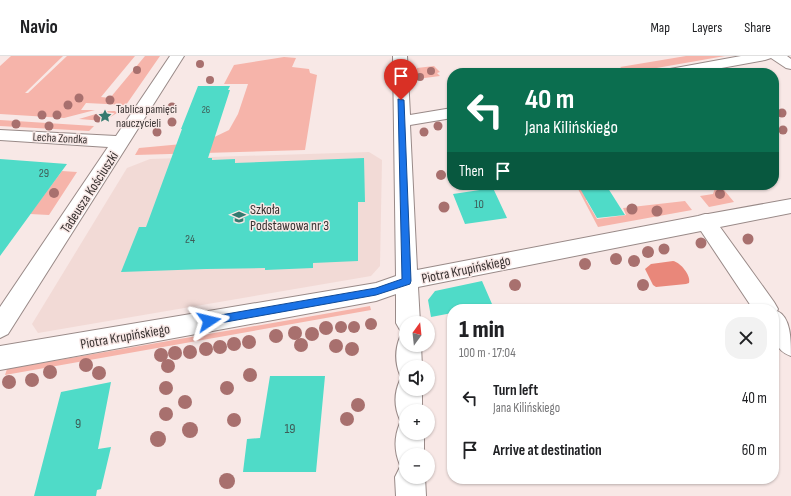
<!DOCTYPE html>
<html lang="en">
<head>
<meta charset="utf-8">
<style>
	:root { --surface:#fff; --page:#f2f2f2; --text:#202124; --muted:#757577; --line:#e0e0e0 }
	body { margin:0; font-family:"Sofia Sans Condensed",sans-serif; background:var(--page); color:var(--text); height:100vh; display:flex; flex-direction:column; font-size:15px; white-space:nowrap }
	* { box-sizing:border-box; margin:0 }
	p { font-size:13px; color:var(--muted) }
	.icon { flex:none; width:22px; height:22px; fill:none; stroke:currentColor; stroke-width:2; stroke-linecap:round; stroke-linejoin:round }
	.map { position:relative; flex:1; overflow:hidden }
	.sheet { position:absolute; left:447px; top:248px; width:332px; height:180px; display:flex; flex-direction:column; background:var(--surface); border-radius:16px; box-shadow:0 1px 3px #0004 }
	.sheet>* { flex:none }
	.hud { position:absolute; left:447px; top:12px; width:332px; height:122px; border-radius:16px; box-shadow:0 1px 3px #0004; background:#0b6e4f; color:#fff; overflow:hidden }
	.needle { width:26px; rotate:15deg }
	.controls { position:absolute; left:399px; top:260px; display:grid; gap:8px }
	.controls a { display:grid; place-items:center; width:36px; height:36px; border-radius:50%; background:var(--surface); box-shadow:0 1px 3px #0004; font-size:20px }
	.pin { position:absolute; display:grid; place-items:center; width:34px; height:34px; color:#fff; margin:-41px -17px; border-radius:50% 50% 50% 0; rotate:-45deg; box-shadow:0 0 4px #0007 }
	.pin .icon { rotate:45deg }
	.me { position:absolute; width:44px; margin:-22px; rotate:80deg; stroke-linejoin:round; filter:drop-shadow(0 0 3px #0008) }
	.turn { display:flex; align-items:center; gap:14px; height:84px; padding:0 12px; font-size:18px }
	.turn .icon { width:52px; height:52px; stroke-width:2.5 }
	.turn b { display:block; font-size:28px; line-height:34px }
	.then { display:flex; align-items:center; height:38px; padding:0 12px; background:#0003; gap:8px; font-size:15px }
	.round { display:grid; place-items:center; flex:none; width:42px; height:42px; border-radius:16px; background:var(--page) }
	.summary { display:flex; align-items:center; justify-content:space-between; height:68px; padding:0 12px }
	h1 { font-size:24px; font-weight:800; line-height:30px }
	ul { padding:0; list-style:none }
	li { display:flex; align-items:center; gap:12px; height:52px; padding:0 12px }
	li div { flex:1 }
	li b { display:block; font-size:15px }
	li em { font-style:normal }
	header { display:flex; align-items:center; gap:24px; box-sizing:border-box; height:56px; padding:0 20px; background:var(--surface); border-bottom:1px solid var(--line) }
	header strong { font-size:19px }
	nav { display:flex; gap:22px; margin-inline-start:auto; font-size:14px }
	.map>svg:first-child { display:block }
	.built { fill:#f2dad6 }
	.green { fill:#f6b4aa }
	.water { fill:#e9877a }
	.building { fill:#4fdbc8 }
	.lines { fill:none; stroke-linecap:round; stroke-linejoin:round }
	.minor-casing { stroke:#998a88; stroke-width:2 }
	.minor { fill:#fff; fill-rule:evenodd }
	.tree { fill:#a8706e }
	.route { fill:#1a73e8; stroke:#114b97 }
	.labels { text-anchor:middle; stroke-width:3; stroke-linejoin:round; paint-order:stroke }
	.far-number-label { font-size:10px; fill:#3e5c57 }
	.far-poi-label { font-size:12px; fill:#383231; stroke:#f8e8e6; text-anchor:start }
	.far-street-label { font-size:12px; fill:#383231; stroke:#f8e8e6 }
	.number-label { font-size:12px; fill:#3e5c57 }
	.street-label { font-size:14px; fill:#383231; stroke:#f8e8e6 }
	.poi-label { font-size:14px; fill:#383231; stroke:#f8e8e6; text-anchor:start }
	.near-number-label { font-size:14px; fill:#3e5c57 }
</style>
</head>
<body>
<header>
<strong>Navio</strong>
<nav><a>Map</a><a>Layers</a><a>Share</a></nav>
</header>
<div class="map">
<svg width="791" height="440" viewBox="0 0 791 440">
	<rect width="100%" height="100%" fill="#f8e8e6"/>
	<path class="built" d="M369,96L382,104L380,210L371,220L38,277L32,268L127,112L150,103Z"/>
	<path class="green" d="M11,0H63L25,37H28L67,0H135L101,41L110,42L145,0H160L126,49L86,47L81,54H95L64,62L0,58V10Z
		M686,0H725L628,17L620,11Z
		M284,1L296,2L292,11L309,13L310,17L317,19L305,94L135,99L139,92L204,86L229,74L238,58L248,28H224L234,9Z
		M434,10L440,16L437,17L440,20L417,23V12Z
		M106,55H115L117,57L104,65L79,63Z
		M0,64L94,70L89,75L0,70Z
		M62,115L77,116L49,159L30,158Z
		M713,129H720L734,146L709,151L700,140L713,138L715,132Z
		M590,132L597,142L586,144L597,163L626,159L623,152L685,145L692,154L598,171L578,133Z
		M370,250L371,254L5,319L7,313Z"/>
	<path class="water" d="M673,205C680,206 691,219 689,227L686,228L656,231L653,229L645,213L651,208Z"/>
	<path class="building" d="M198,30H230L228,34H230L208,102H212V104L235,103V107L364,102L365,146H358V205L313,207V212L265,214V212L206,213L121,216L139,171H146L182,73H181Z
		M0,103L67,108L0,200Z
		M578,129H606L625,159L597,162Z
		M493,132L507,162L465,168L453,138Z
		M482,225L492,248L469,253H452V257L431,261L428,244L435,235Z
		M270,320H325L316,416H243L247,383L260,382Z
		M111,326L98,393L111,391L101,433L97,434L96,440H34L61,336Z"/>
	<g class="lines">
		<g class="minor-casing">
			<path id="minor" d="M170,0H184L8,278L0,282V251L108,91L0,84V74L116,80Z
				M393,0H407L410,59L452,52V62L410,69L417,214L698,160L705,158H708L791,143V157L720,171L774,246L778,253L777,255C791,261 791,284 791,300C769,292 774,272 774,253H753L701,175L418,231L420,267H406V277L400,274L396,267V238L376,245L0,314V290L376,227L396,220Z
				M741,0H787L791,3V13L786,12L771,2L765,4L694,17H663L665,14L670,13Z
				M406,279V289H421L422,311H406V333H422V355H406V377H424V399H406V421H425L426,440H396L395,421L400,411L402,410L400,409C394,395 394,381 400,367L403,366L400,364C394,351 394,337 400,324L406,322L400,319C395,307 395,293 400,281Z"/>
		</g>
		<use href="#minor" class="minor"/>
	</g>
	<g class="tree">
		<circle cx="200" cy="8" r="4"/>
		<circle cx="137" cy="14" r="4"/>
		<circle cx="431" cy="15" r="4"/>
		<circle cx="420" cy="21" r="4"/>
		<circle cx="210" cy="24" r="4"/>
		<circle cx="79" cy="42" r="4.5"/>
		<circle cx="110" cy="44" r="4.5"/>
		<circle cx="68" cy="49" r="4.5"/>
		<circle cx="172" cy="51" r="4.5"/>
		<circle cx="782" cy="57" r="4.5"/>
		<circle cx="42" cy="59" r="4.5"/>
		<circle cx="57" cy="59" r="4.5"/>
		<circle cx="98" cy="62" r="4.5"/>
		<circle cx="172" cy="66" r="4.5"/>
		<circle cx="16" cy="68" r="4.5"/>
		<circle cx="49" cy="70" r="4.5"/>
		<circle cx="438" cy="70" r="4.5"/>
		<circle cx="783" cy="74" r="4.5"/>
		<circle cx="157" cy="76" r="4.5"/>
		<circle cx="424" cy="76" r="4.5"/>
		<circle cx="441" cy="119" r="5"/>
		<circle cx="54" cy="137" r="5"/>
		<circle cx="720" cy="138" r="5"/>
		<circle cx="444" cy="151" r="5.5"/>
		<circle cx="632" cy="153" r="5.5"/>
		<circle cx="657" cy="155" r="5.5"/>
		<circle cx="748" cy="183" r="5.5"/>
		<circle cx="701" cy="187" r="5.5"/>
		<circle cx="664" cy="193" r="5.5"/>
		<circle cx="648" cy="196" r="6"/>
		<circle cx="616" cy="203" r="6"/>
		<circle cx="634" cy="205" r="6"/>
		<circle cx="585" cy="208" r="6"/>
		<circle cx="515" cy="229" r="6"/>
		<circle cx="643" cy="229" r="6"/>
		<circle cx="371" cy="268" r="6"/>
		<circle cx="326" cy="272" r="7"/>
		<circle cx="341" cy="271" r="6"/>
		<circle cx="354" cy="271" r="6"/>
		<circle cx="295" cy="277" r="7"/>
		<circle cx="312" cy="278" r="7"/>
		<circle cx="276" cy="280" r="7"/>
		<circle cx="249" cy="286" r="7"/>
		<circle cx="234" cy="288" r="7"/>
		<circle cx="301" cy="289" r="7"/>
		<circle cx="336" cy="290" r="7"/>
		<circle cx="220" cy="291" r="7"/>
		<circle cx="206" cy="293" r="7"/>
		<circle cx="352" cy="293" r="7"/>
		<circle cx="190" cy="296" r="7"/>
		<circle cx="175" cy="297" r="7"/>
		<circle cx="161" cy="299" r="7"/>
		<circle cx="86" cy="309" r="7"/>
		<circle cx="168" cy="310" r="7"/>
		<circle cx="50" cy="316" r="7"/>
		<circle cx="99" cy="317" r="7"/>
		<circle cx="250" cy="319" r="7"/>
		<circle cx="32" cy="324" r="7"/>
		<circle cx="9" cy="326" r="7"/>
		<circle cx="166" cy="332" r="7"/>
		<circle cx="227" cy="332" r="7"/>
		<circle cx="185" cy="346" r="7"/>
		<circle cx="358" cy="349" r="7"/>
		<circle cx="166" cy="358" r="7"/>
		<circle cx="347" cy="363" r="7"/>
		<circle cx="234" cy="364" r="7"/>
		<circle cx="190" cy="374" r="8"/>
		<circle cx="158" cy="383" r="8"/>
		<circle cx="227" cy="425" r="8"/>
	</g>
	<path class="route" d="M398,43L404,44L411,225L410,228L376,239L209,269L206,268L205,265L206,262L209,261L376,232L402,223Z"/>
	<defs>
		<g id="sight-bare" transform="scale(1.08)"><path d="M0-6L1.8-2.2L6-1.7L2.9 1.2L3.7 5.4L0 3.3L-3.7 5.4L-2.9 1.2L-6-1.7L-1.8-2.2Z" fill="#347a6f" stroke="#f8e8e6" stroke-width="2.5" paint-order="stroke"/></g>
		<g id="school-bare" transform="scale(1.08)"><path d="M0-5L7-2L0 1L-7-2ZM-4 1L0 2.5L4 1V4Q0 6-4 4Z" fill="#347a6f" stroke="#f8e8e6" stroke-width="2.5" paint-order="stroke"/></g>
	</defs>
	<g fill-rule="evenodd">
		<use href="#sight-bare" x="105" y="60"/>
		<use href="#school-bare" x="239" y="161"/>
	</g>
	<g class="labels">
		<g class="far-number-label">
			<text x="206" y="57">26</text>
		</g>
		<g class="far-poi-label">
			<text x="116" y="57">Tablica pamięci<tspan x="116" dy="14">nauczycieli</tspan></text>
		</g>
		<g class="far-street-label">
			<text transform="translate(60 82) rotate(3)" y="4">Lecha Zondka</text>
		</g>
		<g class="number-label">
			<text x="44" y="121">29</text>
			<text x="479" y="152">10</text>
			<text x="190" y="187">24</text>
		</g>
		<g class="street-label">
			<text transform="translate(89 136) rotate(-57)" y="5">Tadeusza Kościuszki</text>
			<text transform="translate(466 213) rotate(-12)" y="5">Piotra Krupińskiego</text>
			<text transform="translate(125 280) rotate(-10)" y="5">Piotra Krupińskiego</text>
		</g>
		<g class="poi-label">
			<text x="250" y="158">Szkoła<tspan x="250" dy="16">Podstawowa nr 3</tspan></text>
		</g>
		<g class="near-number-label">
			<text x="78" y="372">9</text>
			<text x="290" y="377">19</text>
		</g>
	</g>
</svg>
<div class="controls">
<a><svg class="needle" viewBox="-14 -14 28 28"><path d="M0-13l5 13h-10z" fill="#e53935"/><path d="M0 13l5-13h-10z" fill="#757577"/></svg></a>
<a><svg class="icon" aria-label="sound" viewBox="0 0 24 24"><path d="M4 9h4l5-4v14l-5-4H4zM17 9q2 3 0 6"/></svg></a>
<a>+</a>
<a>−</a>
</div>
<div class="pin" style="left:401px;top:44px;background:#d93025"><svg class="icon" aria-label="arrive" viewBox="0 0 24 24"><path d="M6 21V4h12l-3 4 3 4H6"/></svg></div>
<svg class="me" style="left:209px;top:265px" viewBox="-20 -20 40 40"><path d="M0-17L14 15 0 8-14 15z" fill="#1a73e8" stroke="#fff" stroke-width="4"/></svg>
<div class="hud">
<div class="turn"><svg class="icon" aria-label="left" viewBox="0 0 24 24"><path d="M17 20v-9H6M10 6l-5 5 5 5"/></svg><div><b>40 m</b>Jana Kilińskiego</div></div>
<div class="then">Then<svg class="icon" aria-label="arrive" viewBox="0 0 24 24"><path d="M6 21V4h12l-3 4 3 4H6"/></svg></div>
</div>
<section class="sheet">
<div class="summary"><div><h1>1 min</h1><p>100 m · 17:04</p></div><a class="round"><svg class="icon" aria-label="close" viewBox="0 0 24 24"><path d="M6 6l12 12M18 6L6 18"/></svg></a></div>
<ul>
<li><svg class="icon" aria-label="left" viewBox="0 0 24 24"><path d="M17 20v-9H6M10 6l-5 5 5 5"/></svg><div><b>Turn left</b><p>Jana Kilińskiego</p></div><em>40 m</em></li>
<li><svg class="icon" aria-label="arrive" viewBox="0 0 24 24"><path d="M6 21V4h12l-3 4 3 4H6"/></svg><div><b>Arrive at destination</b></div><em>60 m</em></li>
</ul>
</section>
</div>
</body>
</html>
